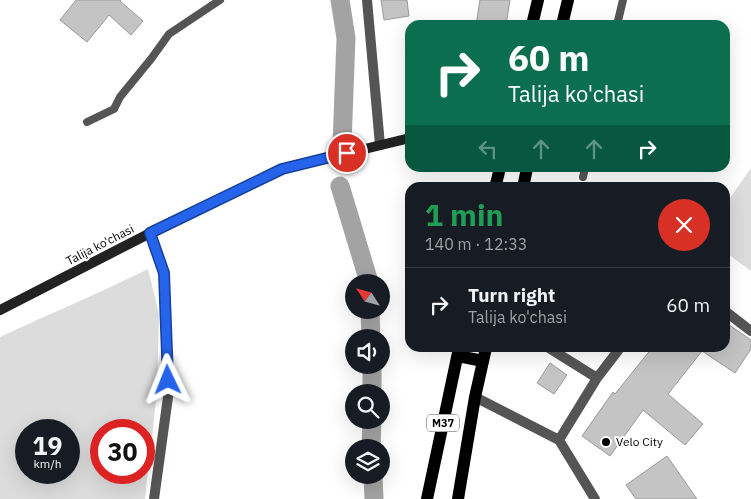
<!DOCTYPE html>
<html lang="en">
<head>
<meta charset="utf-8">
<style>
	:root { --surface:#171b24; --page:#20242c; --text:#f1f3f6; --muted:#9ea1a6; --line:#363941 }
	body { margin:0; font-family:"IBM Plex Sans",sans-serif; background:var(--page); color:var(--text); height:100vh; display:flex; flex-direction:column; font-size:19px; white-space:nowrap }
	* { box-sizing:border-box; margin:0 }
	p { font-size:16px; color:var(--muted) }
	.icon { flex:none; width:28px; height:28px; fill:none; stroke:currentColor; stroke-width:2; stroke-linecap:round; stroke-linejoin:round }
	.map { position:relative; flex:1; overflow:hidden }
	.sheet { position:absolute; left:405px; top:182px; width:325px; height:170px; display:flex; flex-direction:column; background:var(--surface); border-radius:15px; box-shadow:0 5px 20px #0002 }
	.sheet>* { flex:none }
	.hud { position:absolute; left:405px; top:20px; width:325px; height:152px; border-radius:15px; box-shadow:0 5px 20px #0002; background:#0b6e4f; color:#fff; overflow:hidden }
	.needle { width:32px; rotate:306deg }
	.controls { position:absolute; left:345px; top:274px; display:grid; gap:10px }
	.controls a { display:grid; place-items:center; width:45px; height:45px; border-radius:50%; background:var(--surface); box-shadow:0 5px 20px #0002; font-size:25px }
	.speed { position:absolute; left:15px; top:419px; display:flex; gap:10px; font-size:25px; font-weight:700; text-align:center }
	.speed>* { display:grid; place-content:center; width:65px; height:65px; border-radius:50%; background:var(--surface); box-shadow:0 5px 20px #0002; line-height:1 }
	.speed small { font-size:12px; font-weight:400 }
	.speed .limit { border:8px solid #d22; background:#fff; color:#111 }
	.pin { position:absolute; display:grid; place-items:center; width:42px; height:42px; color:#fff; margin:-21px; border:2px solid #fff; border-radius:50%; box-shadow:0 1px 5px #0007 }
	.me { position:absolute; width:55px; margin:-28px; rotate:358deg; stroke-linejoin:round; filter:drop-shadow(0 0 4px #0008) }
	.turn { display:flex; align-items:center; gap:18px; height:105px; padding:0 20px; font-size:22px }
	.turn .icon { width:65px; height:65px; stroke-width:2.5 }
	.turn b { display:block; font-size:35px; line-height:42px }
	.lanes { display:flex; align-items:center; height:48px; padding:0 20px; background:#0003; justify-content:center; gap:25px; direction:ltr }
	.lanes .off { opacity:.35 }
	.round { display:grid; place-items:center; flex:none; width:52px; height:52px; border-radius:26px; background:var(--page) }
	.head { display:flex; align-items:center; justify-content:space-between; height:85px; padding:0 20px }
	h1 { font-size:30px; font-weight:700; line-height:38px; color:#1e9e55 }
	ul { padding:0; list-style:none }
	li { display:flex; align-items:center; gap:15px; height:75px; padding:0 20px; border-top:1px solid var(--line) }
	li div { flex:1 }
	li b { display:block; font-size:19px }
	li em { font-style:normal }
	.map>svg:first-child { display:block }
	.green { fill:#dcdcdc; fill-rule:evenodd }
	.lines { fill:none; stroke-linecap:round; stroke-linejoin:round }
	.canal { stroke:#a3a3a3; stroke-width:19 }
	.building { fill:#c4c4c4; stroke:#999 }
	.lane { stroke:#555; stroke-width:8 }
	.street { stroke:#555; stroke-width:10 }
	.secondary { stroke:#222; stroke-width:10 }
	.primary { stroke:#000; stroke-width:12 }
	.route-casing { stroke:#184099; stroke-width:12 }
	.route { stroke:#2563eb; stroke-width:9 }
	.poi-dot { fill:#000; stroke:#fff; stroke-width:2 }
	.labels { text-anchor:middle; stroke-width:4; stroke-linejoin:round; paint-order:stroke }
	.shield { fill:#fff; stroke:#4c4c4c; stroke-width:1 }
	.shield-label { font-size:11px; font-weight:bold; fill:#000 }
	.street-label { font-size:12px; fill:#000; stroke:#fff }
	.poi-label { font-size:12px; fill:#000; stroke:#fff; text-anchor:start }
</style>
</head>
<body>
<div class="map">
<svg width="751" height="499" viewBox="0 0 751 499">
	<rect width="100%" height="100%" fill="#fff"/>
	<path class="green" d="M751,168V271L725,252V205Z
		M148,269L159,314L157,392L145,499H0V337C49,314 100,293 148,269ZM26,430H69V472H26ZM101,430H144V472H101Z"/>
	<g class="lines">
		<path class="canal" d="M340,0L346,38L342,145
			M340,186L369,282
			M370,310L371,338
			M372,392V365
			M371,448L372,420
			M373,475L374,499"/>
	</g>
	<path class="building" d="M76,0H121L120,1L143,21L131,35L109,15L87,42L60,20Z
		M381,0H407L409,16L384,20Z
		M480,0H510L506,25H476Z
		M725,322L751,340V349L735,373L702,351L668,394L703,424L685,445L643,410L610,456L582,436L613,392L615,394L652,348H725Z
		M550,363L567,375L554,394L537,383Z
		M667,456L697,499H636L626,485Z"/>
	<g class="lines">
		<path class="lane" d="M617,25L623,0
			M87,122L114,109L120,97L151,59L169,34L220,0
			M583,177L585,168"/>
		<path class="street" d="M367,0L380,145
			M150,233L164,273L168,397L154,499
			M725,311L751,331
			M549,348L597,378
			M475,397L559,440L595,499
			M559,440L597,378L620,348"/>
		<path class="secondary" d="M0,310L162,227L282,169L410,138"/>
		<path class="primary" d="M532,25L538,0
			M562,25L568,0
			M495,188L500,168
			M523,188L527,168
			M458,356L483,361
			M427,499L459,348
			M458,499L475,397L486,348"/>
	</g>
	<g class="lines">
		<g class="route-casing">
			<path id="route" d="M168,380L164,273L150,233L282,169L347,153"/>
		</g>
		<use href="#route" class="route"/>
	</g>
	<circle class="poi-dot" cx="606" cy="442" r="5"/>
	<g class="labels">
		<rect class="shield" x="427" y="414.5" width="32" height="17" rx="4"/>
		<g class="shield-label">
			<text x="443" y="427">M37</text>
		</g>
		<g class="street-label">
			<text transform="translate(100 245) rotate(-27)" y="4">Talija ko'chasi</text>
		</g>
		<g class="poi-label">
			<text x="616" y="446">Velo City</text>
		</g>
	</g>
</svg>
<div class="controls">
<a><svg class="needle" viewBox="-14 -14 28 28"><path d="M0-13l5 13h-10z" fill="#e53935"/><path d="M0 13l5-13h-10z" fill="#9ea1a6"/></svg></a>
<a><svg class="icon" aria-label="sound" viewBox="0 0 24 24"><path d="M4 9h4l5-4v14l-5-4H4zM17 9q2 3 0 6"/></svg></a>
<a><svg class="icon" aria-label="search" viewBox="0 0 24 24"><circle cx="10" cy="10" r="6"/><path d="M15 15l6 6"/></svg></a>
<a><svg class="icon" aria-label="layers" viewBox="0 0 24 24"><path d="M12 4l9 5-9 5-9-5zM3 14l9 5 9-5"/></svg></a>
</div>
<div class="speed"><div>19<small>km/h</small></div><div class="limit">30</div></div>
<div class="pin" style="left:347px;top:153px;background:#d93025"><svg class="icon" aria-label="arrive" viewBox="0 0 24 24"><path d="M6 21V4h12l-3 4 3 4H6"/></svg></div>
<svg class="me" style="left:168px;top:380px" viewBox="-20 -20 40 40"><path d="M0-17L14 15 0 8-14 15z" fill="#2563eb" stroke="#fff" stroke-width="4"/></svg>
<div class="hud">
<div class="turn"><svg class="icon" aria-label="right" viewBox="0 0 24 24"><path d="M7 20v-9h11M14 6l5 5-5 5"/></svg><div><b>60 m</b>Talija ko'chasi</div></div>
<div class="lanes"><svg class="icon off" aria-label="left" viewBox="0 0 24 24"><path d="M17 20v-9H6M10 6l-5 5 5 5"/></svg><svg class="icon off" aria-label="ahead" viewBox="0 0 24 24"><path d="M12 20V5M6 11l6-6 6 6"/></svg><svg class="icon off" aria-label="ahead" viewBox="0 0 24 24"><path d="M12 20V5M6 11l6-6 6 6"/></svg><svg class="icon" aria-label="right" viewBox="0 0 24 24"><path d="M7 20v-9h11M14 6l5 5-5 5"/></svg></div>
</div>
<section class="sheet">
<div class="head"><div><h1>1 min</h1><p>140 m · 12:33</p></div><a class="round" style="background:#d93025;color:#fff"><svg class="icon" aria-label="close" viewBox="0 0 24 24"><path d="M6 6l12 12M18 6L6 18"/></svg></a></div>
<ul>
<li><svg class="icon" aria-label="right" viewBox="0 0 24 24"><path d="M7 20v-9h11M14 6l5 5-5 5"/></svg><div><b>Turn right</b><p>Talija ko'chasi</p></div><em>60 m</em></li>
</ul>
</section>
</div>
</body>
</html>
